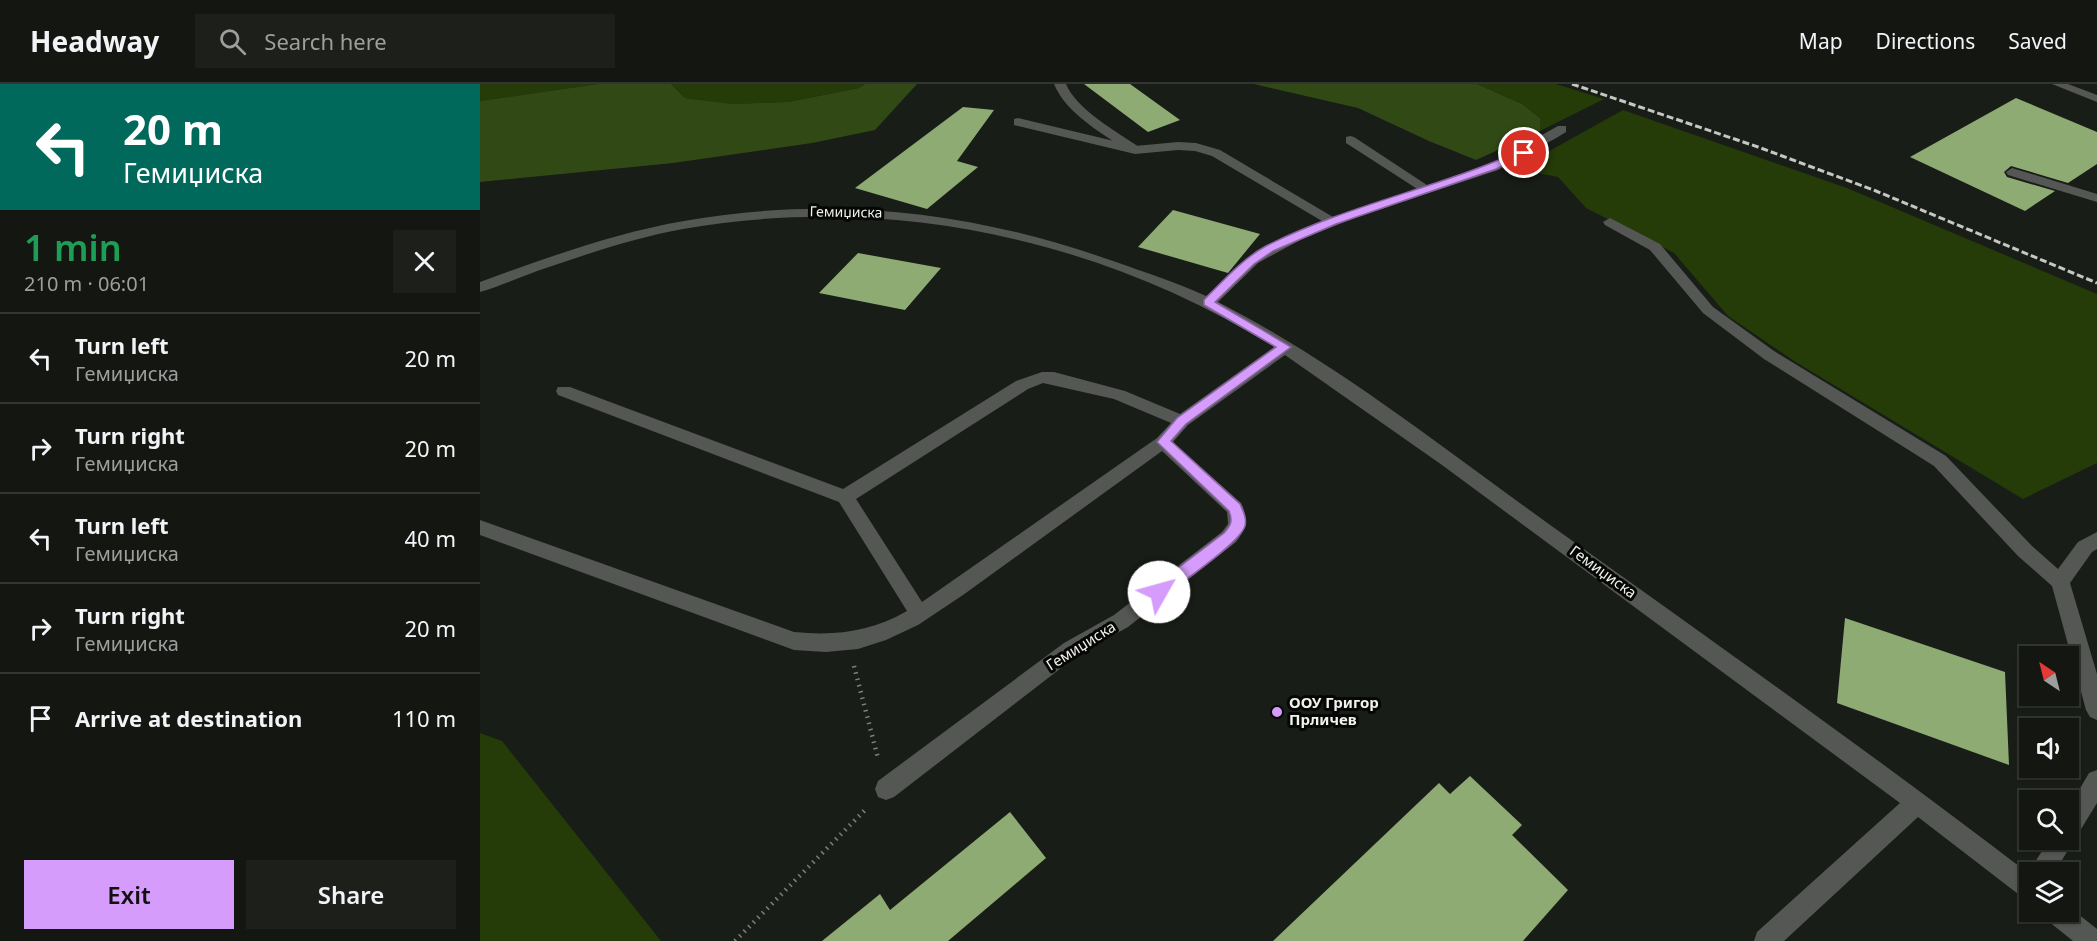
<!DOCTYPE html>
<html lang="en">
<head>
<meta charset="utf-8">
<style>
	:root { --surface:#131611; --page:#1c1f1a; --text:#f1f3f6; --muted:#9d9f9f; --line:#323531; --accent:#d59cfb }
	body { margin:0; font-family:"Noto Sans",sans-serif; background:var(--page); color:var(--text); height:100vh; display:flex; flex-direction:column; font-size:22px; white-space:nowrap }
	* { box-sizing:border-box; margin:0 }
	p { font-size:20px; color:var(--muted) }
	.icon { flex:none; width:33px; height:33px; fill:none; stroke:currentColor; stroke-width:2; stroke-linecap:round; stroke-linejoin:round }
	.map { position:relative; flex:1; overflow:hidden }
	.details { display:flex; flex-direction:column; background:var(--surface); width:480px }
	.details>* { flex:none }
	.top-card { background:#00695c; color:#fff; overflow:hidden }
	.needle { width:39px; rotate:325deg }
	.fabs { position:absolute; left:1539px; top:562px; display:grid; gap:12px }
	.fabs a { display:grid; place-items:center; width:60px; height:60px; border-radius:0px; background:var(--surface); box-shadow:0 2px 4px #0004,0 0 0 2px var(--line); font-size:30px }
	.pin { position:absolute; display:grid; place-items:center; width:51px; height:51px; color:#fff; margin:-26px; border:3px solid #fff; border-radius:50%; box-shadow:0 2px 6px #0007 }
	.me { position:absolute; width:66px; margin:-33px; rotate:52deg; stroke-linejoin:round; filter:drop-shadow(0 0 4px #0008) }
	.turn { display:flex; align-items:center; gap:21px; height:126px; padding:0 24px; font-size:27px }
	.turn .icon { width:78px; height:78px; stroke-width:2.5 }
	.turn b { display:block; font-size:42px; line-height:51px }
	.round { display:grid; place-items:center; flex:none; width:63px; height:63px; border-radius:0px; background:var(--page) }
	.headline { display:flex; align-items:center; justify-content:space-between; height:102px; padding:0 24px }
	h1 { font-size:36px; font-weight:600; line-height:45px; color:#1e9e55 }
	.action { display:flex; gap:12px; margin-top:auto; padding:12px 24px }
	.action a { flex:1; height:69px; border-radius:0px; background:var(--accent); color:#111; font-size:24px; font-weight:600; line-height:69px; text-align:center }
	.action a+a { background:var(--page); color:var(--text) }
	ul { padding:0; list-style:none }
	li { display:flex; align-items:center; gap:18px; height:90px; padding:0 24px; border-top:2px solid var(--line) }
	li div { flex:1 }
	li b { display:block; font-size:22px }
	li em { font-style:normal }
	header { display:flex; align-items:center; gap:36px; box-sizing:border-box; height:84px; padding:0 30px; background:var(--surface); border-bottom:2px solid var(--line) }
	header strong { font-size:28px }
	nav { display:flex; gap:33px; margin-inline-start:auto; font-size:21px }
	.search { width:420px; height:54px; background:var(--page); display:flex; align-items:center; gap:15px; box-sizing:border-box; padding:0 21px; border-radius:0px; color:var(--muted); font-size:22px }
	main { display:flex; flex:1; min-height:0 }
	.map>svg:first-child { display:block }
	.green { fill:#253b08 }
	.forest { fill:#314a15 }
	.building { fill:#8eab74 }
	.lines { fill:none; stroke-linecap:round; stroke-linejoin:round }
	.path { stroke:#7c7f7a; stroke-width:4.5; stroke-dasharray:1.5 5; stroke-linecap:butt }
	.lane { fill:#555754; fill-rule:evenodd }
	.street { fill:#555754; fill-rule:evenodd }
	.rail { stroke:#c4c7c2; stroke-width:3; stroke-dasharray:7 3; stroke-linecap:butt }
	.route { fill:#d59cfb; stroke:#8a65a3; stroke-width:1.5 }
	.poi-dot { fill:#d59cfb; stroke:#060705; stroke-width:2 }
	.labels { text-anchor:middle; stroke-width:6; stroke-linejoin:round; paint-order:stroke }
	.far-street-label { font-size:14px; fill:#f0f2ee; stroke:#060705 }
	.street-label { font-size:15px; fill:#f0f2ee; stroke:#060705 }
	.poi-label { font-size:15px; font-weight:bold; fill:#f0f2ee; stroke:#060705; text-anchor:start }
</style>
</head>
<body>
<header>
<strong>Headway</strong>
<div class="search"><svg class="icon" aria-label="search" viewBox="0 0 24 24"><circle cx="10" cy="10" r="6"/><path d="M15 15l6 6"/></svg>Search here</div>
<nav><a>Map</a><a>Directions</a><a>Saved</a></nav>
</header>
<main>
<section class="details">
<div class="top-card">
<div class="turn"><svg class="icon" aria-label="left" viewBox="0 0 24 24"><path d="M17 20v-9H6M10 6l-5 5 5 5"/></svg><div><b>20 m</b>Гемиџиска</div></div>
</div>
<div class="headline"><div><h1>1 min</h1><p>210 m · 06:01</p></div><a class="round"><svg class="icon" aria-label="close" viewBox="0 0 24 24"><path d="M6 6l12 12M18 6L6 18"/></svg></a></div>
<ul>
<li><svg class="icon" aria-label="left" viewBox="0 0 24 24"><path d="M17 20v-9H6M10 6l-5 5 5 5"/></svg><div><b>Turn left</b><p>Гемиџиска</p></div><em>20 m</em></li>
<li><svg class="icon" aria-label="right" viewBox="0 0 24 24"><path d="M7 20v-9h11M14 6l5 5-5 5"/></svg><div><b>Turn right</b><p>Гемиџиска</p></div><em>20 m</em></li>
<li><svg class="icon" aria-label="left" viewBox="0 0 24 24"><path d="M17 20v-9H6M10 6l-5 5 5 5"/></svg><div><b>Turn left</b><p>Гемиџиска</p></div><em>40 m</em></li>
<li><svg class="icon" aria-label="right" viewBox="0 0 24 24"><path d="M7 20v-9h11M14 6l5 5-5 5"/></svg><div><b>Turn right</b><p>Гемиџиска</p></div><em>20 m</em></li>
<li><svg class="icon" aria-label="arrive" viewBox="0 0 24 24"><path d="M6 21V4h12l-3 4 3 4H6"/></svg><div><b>Arrive at destination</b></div><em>110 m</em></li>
</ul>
<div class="action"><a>Exit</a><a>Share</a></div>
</section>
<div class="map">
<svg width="1617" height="857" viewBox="0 0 1617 857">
	<rect width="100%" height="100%" fill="#191d17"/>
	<path class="green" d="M0,0H118L0,17Z
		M191,0H385L379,4L308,18L253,20L205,14Z
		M997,0H1076L1124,15L1060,47V34L1042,20Z
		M1143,26L1367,104L1617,210V379L1543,415L1314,277L1248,232L1194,169L1106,124L1078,93L1037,85Z
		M0,649L22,657L181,857H0Z"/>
	<path class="forest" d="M118,0H191L205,14L253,20L308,18L379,4L385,0H437L395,46L332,59L193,79L0,98V17Z
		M774,0H997L1042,20L1060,34V47L996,76L949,57L878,24Z"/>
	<path class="building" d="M604,0H650L700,36L668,48Z
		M1536,14L1617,48V80L1588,99L1531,82L1524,88L1527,93L1575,107L1545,127L1430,73Z
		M483,23L514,26L477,77L498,83L447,125L375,104Z
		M693,126L780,150L748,189L658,163Z
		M378,169L461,184L425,226L339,209Z
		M1365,534L1525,588L1529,681L1357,619Z
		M990,692L1042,741L1032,751L1088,806L1043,857H793L959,699L970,710Z
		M530,728L566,774L468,857H342L400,810L410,826Z"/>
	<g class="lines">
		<path class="path" d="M374,582L398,674
			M255,857L387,724"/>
		<path class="lane" d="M574,0H586C596,25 637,48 659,63V69H651C625,51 586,30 574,0Z
			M1572,0H1588L1617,11V18Z
			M870,52L874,53L953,105L952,108H942L866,59V53Z
			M1532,84L1617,110V118L1528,91L1526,88Z"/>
		<path class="street" d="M538,34L655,62L698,58L716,59L740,66L853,133L1010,80L1078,42H1086V48L1078,53L1018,86L877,133L822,155L778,179L738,218C857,279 964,365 1073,443C1232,557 1393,670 1548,789L1569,756H1588V725L1609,689L1617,686V719L1574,789H1550V817L1542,813L1438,733L1304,857H1274L1277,848L1420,719L962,381L805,271L708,341L693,358L761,419C769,434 766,445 756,458L648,543L598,571L414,713L406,716L398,713L395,705L398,697L584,559L634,531L742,448L748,440L747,428L682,367L483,511L438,541L406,556L378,565L346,568L314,566L0,451V436L314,548C356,552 390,548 427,527L359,418L78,311L76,307L78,303H90L363,405L536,297L562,288H574L645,307L700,330L794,263C620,154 406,109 203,145C154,154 107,170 60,186C40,193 20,202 0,208V198C66,174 134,149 204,137C353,111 491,127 633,177C664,188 696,198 726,212L776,167L842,137L732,72L715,67L698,66L655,70L534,41V35ZM563,299L634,315L691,339L677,354L442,518L376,415L548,305Z
			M1130,134L1180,160L1233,223L1294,267L1466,372L1552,462L1578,485L1598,458L1617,448V465L1612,468L1590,499L1617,590V636L1610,633L1606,626L1572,502L1538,472L1454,382L1284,275L1223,229L1170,166L1125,141L1123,138Z
			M1588,822L1617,845V857H1593L1568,837L1565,828H1588Z"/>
		<path class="rail" d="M1092,0L1278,63L1396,107L1617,199"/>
	</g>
	<path class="route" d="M1040,67L1048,69L1016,85L856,140L793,167L774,180L735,218L811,263L706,340L691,357L760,420C763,427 767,434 765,442C760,459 700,499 684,512L679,514L673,512L671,508L673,503L744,449C751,441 753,437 749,427L677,358L697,334L796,263L724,221V216C743,197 762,175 786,162C867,121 958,104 1040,67Z"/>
	<circle class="poi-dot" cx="797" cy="628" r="6"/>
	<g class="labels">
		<g class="far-street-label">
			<text transform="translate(366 128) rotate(1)" y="5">Гемиџиска</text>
		</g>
		<g class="street-label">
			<text transform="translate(1123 488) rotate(36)" y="5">Гемиџиска</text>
			<text transform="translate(601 562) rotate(-32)" y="5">Гемиџиска</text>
		</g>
		<g class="poi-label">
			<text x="809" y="624">ООУ Григор<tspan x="809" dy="17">Прличев</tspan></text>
		</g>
	</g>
</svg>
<div class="fabs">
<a><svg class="needle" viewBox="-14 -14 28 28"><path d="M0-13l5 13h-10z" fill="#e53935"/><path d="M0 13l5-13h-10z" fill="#9d9f9f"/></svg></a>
<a><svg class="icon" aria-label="sound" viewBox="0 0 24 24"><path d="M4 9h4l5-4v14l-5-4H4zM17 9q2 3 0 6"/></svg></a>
<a><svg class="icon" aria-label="search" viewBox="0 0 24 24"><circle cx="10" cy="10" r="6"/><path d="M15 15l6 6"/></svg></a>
<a><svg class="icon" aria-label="layers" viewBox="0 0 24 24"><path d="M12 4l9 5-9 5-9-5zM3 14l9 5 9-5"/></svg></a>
</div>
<div class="pin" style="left:1044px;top:69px;background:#d93025"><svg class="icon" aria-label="arrive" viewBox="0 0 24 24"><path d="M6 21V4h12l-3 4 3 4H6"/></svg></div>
<svg class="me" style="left:679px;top:508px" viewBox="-20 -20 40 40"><circle r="19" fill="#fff"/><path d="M0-13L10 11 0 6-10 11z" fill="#d59cfb"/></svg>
</div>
</main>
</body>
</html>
